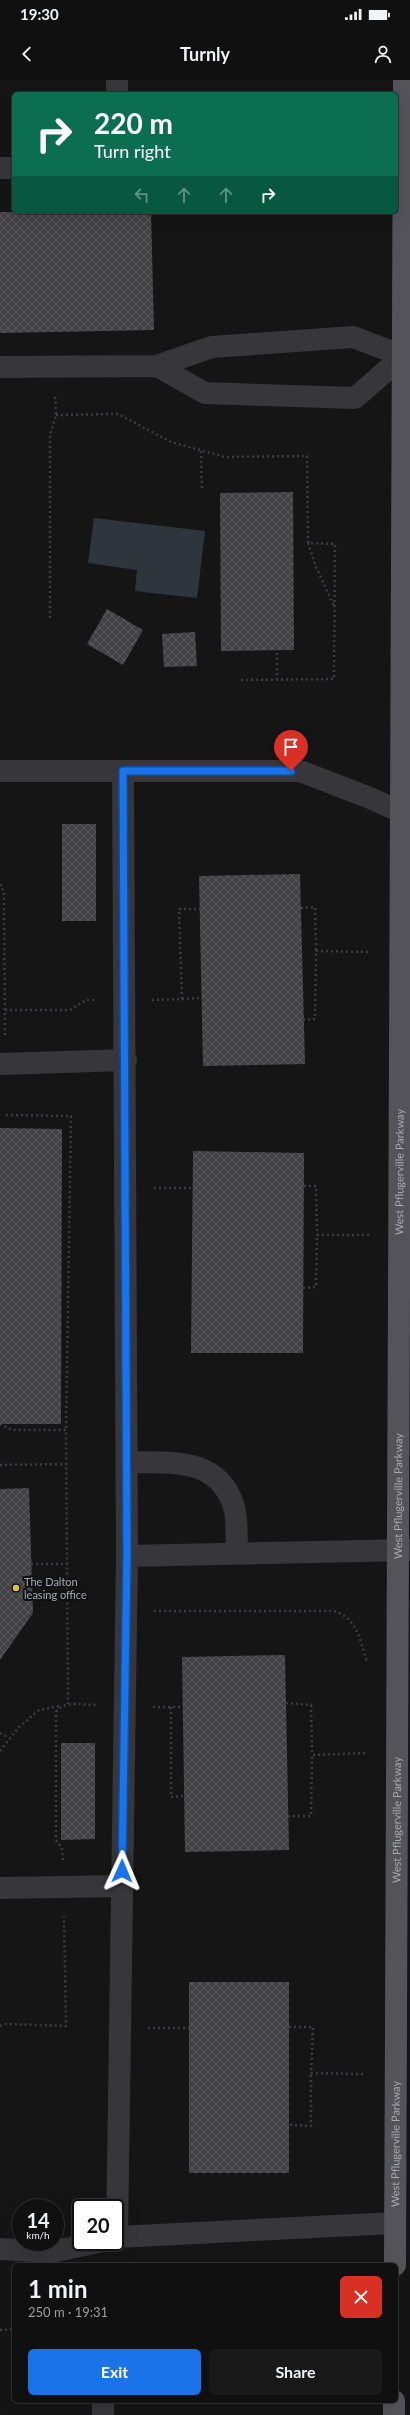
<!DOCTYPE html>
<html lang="en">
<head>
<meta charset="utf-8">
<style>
	:root { --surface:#101010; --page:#191919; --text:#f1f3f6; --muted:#9c9d9f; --line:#303030; --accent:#1a73e8 }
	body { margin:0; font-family:Lato,sans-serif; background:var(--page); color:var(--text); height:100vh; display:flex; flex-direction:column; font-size:15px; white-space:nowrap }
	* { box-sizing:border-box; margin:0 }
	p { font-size:13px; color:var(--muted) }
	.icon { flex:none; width:22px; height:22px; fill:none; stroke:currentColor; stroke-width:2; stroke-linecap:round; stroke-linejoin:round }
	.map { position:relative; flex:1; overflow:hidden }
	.drawer { position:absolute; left:12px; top:2183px; width:386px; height:140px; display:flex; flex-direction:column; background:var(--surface); border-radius:6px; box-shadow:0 4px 16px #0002,0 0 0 1px var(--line) }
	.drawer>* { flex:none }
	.banner { position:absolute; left:12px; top:12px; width:386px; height:122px; border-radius:6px; box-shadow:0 4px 16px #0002,0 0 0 1px var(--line); background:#0b6e4f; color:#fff; overflow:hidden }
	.speed { position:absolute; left:12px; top:2119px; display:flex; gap:8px; font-size:20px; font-weight:700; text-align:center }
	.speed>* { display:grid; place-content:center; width:52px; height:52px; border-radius:50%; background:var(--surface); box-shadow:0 4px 16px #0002,0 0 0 1px var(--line); line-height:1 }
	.speed small { font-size:10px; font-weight:400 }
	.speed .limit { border:2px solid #111; border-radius:6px; background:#fff; color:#111 }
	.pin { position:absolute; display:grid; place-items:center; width:34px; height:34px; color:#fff; margin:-41px -17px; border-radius:50% 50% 50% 0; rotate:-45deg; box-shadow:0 0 4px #0007 }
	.pin .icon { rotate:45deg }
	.me { position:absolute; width:44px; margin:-22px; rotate:1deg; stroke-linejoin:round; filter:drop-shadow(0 0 3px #0008) }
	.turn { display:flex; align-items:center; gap:14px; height:84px; padding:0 16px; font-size:18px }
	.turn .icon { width:52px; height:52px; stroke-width:2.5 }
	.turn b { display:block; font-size:28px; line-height:34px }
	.lanes { display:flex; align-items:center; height:38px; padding:0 16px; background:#0003; justify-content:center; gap:20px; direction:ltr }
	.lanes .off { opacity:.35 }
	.round { display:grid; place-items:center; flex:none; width:42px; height:42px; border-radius:6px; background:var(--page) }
	.headline { display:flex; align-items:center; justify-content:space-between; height:68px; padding:0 16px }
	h1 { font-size:24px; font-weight:700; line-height:30px }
	.button { display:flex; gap:8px; margin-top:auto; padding:8px 16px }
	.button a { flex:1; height:46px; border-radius:6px; background:var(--accent); color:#fff; font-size:16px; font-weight:700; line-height:46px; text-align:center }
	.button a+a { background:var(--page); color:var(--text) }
	.status { display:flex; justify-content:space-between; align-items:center; height:28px; padding:0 20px; background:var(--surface); direction:ltr }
	.status svg { height:11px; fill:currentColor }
	header { display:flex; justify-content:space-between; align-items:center; height:52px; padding:0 16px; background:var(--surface); font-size:18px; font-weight:700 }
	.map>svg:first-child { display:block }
	.water { fill:#2f353d }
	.building { fill:url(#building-cross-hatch) }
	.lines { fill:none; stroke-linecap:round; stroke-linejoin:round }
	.path { stroke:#3c3d42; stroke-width:2.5; stroke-dasharray:2 3; stroke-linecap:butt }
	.minor { stroke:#36363b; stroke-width:22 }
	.major { stroke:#535359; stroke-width:22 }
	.route-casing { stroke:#114b97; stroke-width:10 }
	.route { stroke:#1a73e8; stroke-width:7 }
	.poi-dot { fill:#dcc147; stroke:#101011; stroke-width:1.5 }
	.labels { text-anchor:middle; stroke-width:4; stroke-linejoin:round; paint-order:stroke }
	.street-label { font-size:11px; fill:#a8aab5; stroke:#101011 }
	.poi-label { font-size:11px; fill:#a8aab5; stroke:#101011; text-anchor:start }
</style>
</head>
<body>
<div class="status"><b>19:30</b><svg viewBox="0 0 49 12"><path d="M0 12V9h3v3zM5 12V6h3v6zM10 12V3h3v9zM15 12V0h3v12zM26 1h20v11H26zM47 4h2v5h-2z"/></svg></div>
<header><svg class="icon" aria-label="back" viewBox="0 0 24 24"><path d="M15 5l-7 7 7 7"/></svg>Turnly<svg class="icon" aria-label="person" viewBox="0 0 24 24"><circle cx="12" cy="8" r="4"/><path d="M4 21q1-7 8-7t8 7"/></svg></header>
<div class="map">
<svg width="410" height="2335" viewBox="0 0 410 2335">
	<defs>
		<pattern id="building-cross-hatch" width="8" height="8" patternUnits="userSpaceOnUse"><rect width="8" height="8" fill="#424246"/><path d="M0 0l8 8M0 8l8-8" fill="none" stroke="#5a5b5e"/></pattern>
	</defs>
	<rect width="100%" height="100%" fill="#151516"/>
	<path class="water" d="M94,438L205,451L197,518L135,511L137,490L88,483Z"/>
	<path class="building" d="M0,132H151L154,250L0,253Z
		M293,412L294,570L221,571L220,413Z
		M107,529L143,550L123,585L87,564Z
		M195,552L197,586L164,587L162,554Z
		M62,744H96V841H62Z
		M300,794L305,984L203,986L199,796Z
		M0,1048L62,1049L61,1344H0Z
		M193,1071L304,1073L303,1273H191Z
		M29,1408L33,1533L0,1580V1409Z
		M285,1575L289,1770L185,1772L182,1577Z
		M61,1663H95V1759L61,1760Z
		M189,1902H289V2093H189Z"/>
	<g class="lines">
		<path class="path" d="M56,335L118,334L171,362L225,377L307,376L308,463L335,464L334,599L238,600
			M201,371L202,411
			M308,463L316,487L334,526
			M50,538V355L56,335L55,314
			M277,600V571
			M0,804L4,812L5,955
			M301,828L315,827L316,871
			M182,919L202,918
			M152,920L182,919L179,829H200
			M5,930H70L86,920H95
			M303,940L315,939L316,871L370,872
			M6,1035L71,1036L66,1350
			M304,1106H316L317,1155
			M154,1108H192
			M303,1208L316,1207L317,1155H369
			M0,1344L12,1350H66L68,1624
			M0,1385L67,1384
			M31,1484H68
			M154,1531H333C357,1537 360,1560 367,1582
			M286,1623L311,1625L312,1675
			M153,1627H183
			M171,1627V1717L184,1716
			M0,1653L9,1658
			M0,1671L19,1647L39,1630L60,1626
			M288,1736H311L312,1675L366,1673
			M63,1780L62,1768L56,1760V1632C65,1620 82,1625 96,1625
			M0,1946L6,1944L66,1946L64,1836
			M289,1947H313L311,1993L364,1994
			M148,1948H189
			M290,2045L311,2046V1993
			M0,2250L14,2249"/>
		<path class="minor" d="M117,14V0
			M0,88H14
			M0,287L157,286L212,267L353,257L403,276L355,318L205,313L157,286
			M0,691H123L127,1476L117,2157H115
			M123,691H300L370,718L401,732
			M0,984L126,980
			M127,1382C169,1383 219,1376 234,1427C238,1441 236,1458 237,1473
			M127,1476L410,1470
			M0,1808L122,1806
			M117,2157L395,2143
			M0,2169L51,2172L98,2162
			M103,2335V2326"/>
		<g class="major">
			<path id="s1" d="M395,2185L404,0"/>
			<path d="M394,2335V2321"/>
		</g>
	</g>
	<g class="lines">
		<g class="route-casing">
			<path id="route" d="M122,1791L127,1476L123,691H291"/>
		</g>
		<use href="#route" class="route"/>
	</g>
	<circle class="poi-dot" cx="16" cy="1508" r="4"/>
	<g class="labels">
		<g class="street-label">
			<text dy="4" stroke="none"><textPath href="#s1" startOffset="1093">West Pflugerville Parkway</textPath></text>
			<text dy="4" stroke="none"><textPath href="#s1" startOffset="769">West Pflugerville Parkway</textPath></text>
			<text dy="4" stroke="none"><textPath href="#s1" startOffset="445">West Pflugerville Parkway</textPath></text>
			<text dy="4" stroke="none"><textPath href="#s1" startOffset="121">West Pflugerville Parkway</textPath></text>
		</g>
		<g class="poi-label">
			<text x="24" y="1506">The Dalton<tspan x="24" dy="13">leasing office</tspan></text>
		</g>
	</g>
</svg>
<div class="speed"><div>14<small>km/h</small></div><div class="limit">20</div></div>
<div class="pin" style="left:291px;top:691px;background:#d93025"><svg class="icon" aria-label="arrive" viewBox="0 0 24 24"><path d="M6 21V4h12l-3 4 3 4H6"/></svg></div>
<svg class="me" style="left:122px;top:1791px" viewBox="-20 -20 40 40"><path d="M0-17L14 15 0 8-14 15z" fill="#1a73e8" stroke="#fff" stroke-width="4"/></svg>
<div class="banner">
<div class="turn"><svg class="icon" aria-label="right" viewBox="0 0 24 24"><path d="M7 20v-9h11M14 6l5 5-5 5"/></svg><div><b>220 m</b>Turn right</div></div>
<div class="lanes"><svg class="icon off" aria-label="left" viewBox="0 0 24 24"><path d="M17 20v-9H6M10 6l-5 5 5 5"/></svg><svg class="icon off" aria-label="ahead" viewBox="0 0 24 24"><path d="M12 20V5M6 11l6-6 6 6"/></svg><svg class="icon off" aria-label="ahead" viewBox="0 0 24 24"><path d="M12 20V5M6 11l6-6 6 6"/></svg><svg class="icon" aria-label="right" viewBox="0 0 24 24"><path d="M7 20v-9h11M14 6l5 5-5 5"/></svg></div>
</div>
<section class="drawer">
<div class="headline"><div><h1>1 min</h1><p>250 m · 19:31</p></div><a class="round" style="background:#d93025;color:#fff"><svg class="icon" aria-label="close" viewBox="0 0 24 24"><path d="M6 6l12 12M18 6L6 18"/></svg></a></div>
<div class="button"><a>Exit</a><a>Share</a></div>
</section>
</div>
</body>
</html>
